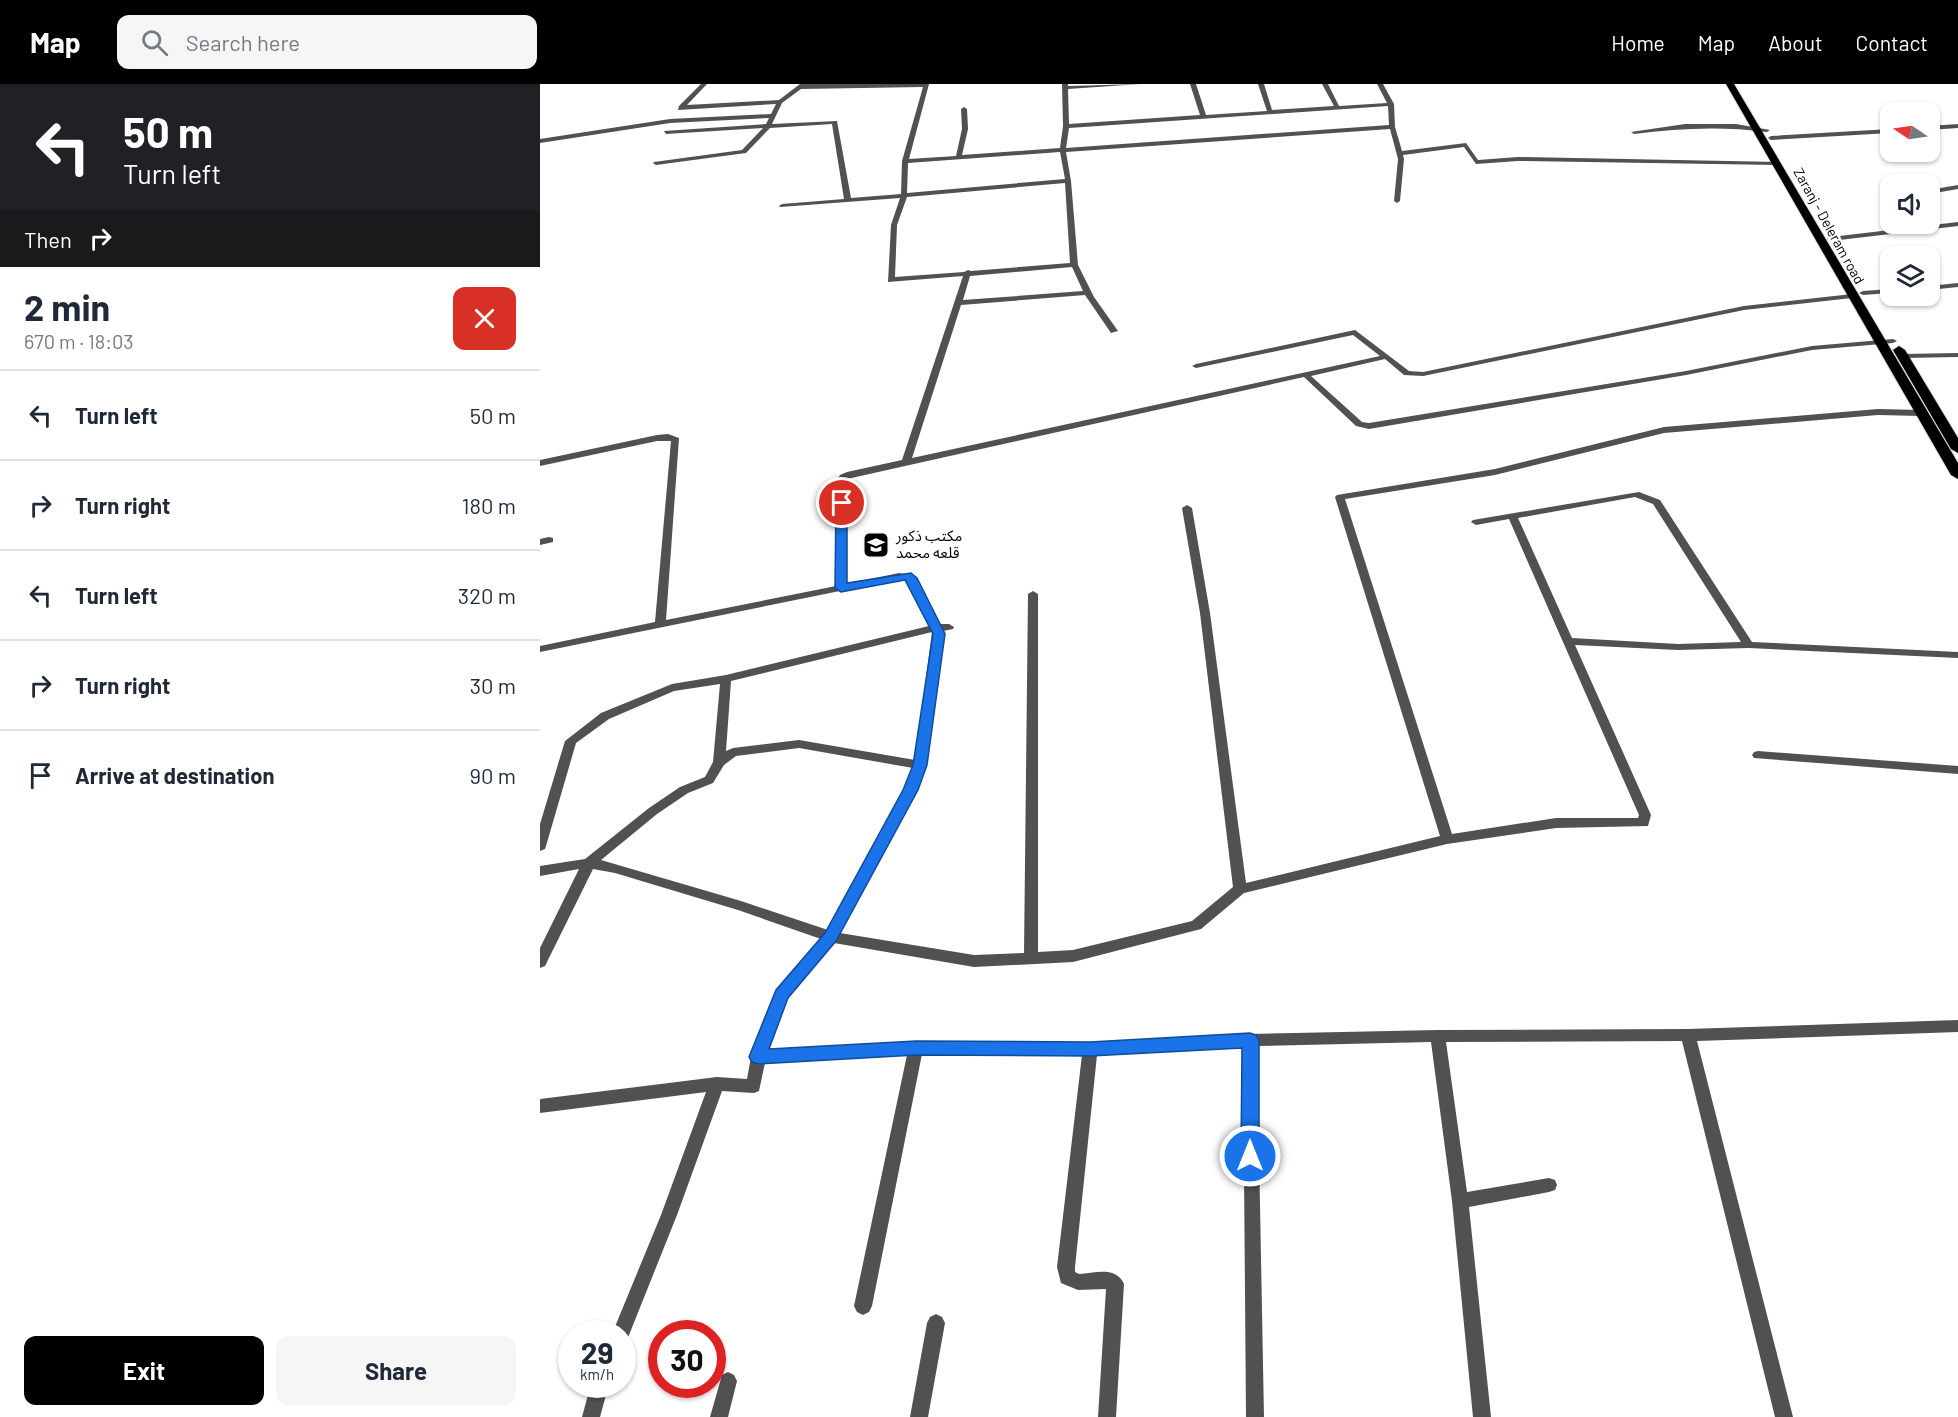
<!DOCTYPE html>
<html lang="en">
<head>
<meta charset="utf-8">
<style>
	:root { --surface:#fff; --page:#f6f6f7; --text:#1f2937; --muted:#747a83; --line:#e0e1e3; --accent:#000 }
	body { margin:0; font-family:Barlow,"Noto Sans Arabic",sans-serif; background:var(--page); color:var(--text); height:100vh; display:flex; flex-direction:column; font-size:22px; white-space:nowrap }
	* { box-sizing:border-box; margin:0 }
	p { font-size:20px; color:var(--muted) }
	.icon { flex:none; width:33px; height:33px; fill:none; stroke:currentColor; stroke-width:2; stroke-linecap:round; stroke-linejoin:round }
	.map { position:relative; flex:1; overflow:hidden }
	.sheet { display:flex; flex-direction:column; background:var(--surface); width:540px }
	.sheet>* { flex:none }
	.top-card { background:#202124; color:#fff; overflow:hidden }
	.needle { width:39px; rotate:283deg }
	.controls { position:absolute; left:1340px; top:18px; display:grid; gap:12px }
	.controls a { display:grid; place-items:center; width:60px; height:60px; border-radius:12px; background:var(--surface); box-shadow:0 2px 4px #0004; font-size:30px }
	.speed { position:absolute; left:18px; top:1236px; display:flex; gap:12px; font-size:30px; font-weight:700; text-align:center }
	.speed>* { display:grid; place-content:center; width:78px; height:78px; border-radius:50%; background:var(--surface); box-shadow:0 2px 4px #0004; line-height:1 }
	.speed small { font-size:15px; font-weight:400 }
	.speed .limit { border:9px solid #d22; background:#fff; color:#111 }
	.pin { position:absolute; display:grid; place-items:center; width:51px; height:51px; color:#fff; margin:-26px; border:3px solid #fff; border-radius:50%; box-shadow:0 2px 6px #0007 }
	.me { position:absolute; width:66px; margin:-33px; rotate:0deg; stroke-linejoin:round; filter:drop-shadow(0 0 4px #0008) }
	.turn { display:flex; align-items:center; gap:21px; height:126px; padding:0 24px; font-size:27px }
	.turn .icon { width:78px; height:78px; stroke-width:2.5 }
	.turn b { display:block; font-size:42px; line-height:51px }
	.then { display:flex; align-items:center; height:57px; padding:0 24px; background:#0003; gap:12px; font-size:22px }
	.round { display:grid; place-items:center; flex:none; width:63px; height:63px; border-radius:12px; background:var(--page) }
	.overview { display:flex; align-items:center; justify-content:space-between; height:102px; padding:0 24px }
	h1 { font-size:36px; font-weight:700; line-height:45px }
	.primary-button { display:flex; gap:12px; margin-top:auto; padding:12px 24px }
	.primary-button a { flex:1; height:69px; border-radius:12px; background:var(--accent); color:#fff; font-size:24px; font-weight:700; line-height:69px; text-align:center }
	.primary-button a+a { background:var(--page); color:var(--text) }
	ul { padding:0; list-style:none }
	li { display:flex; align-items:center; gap:18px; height:90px; padding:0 24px; border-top:2px solid var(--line) }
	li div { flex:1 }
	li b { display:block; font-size:22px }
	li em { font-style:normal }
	header { display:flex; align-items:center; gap:36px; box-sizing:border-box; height:84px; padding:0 30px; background:var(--accent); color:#fff }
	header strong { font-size:28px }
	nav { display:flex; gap:33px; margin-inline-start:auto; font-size:21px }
	.search { width:420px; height:54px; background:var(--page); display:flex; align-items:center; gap:15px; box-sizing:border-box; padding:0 21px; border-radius:12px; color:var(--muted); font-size:22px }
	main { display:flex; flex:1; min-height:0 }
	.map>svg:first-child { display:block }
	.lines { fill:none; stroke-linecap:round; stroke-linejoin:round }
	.highway-casing { stroke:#dbdbdb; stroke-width:2 }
	.street { fill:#515151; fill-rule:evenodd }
	.highway { fill:#000; fill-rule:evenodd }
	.route { fill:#1a73e8; stroke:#114b97; stroke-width:1.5 }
	.labels { text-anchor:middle; stroke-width:5; stroke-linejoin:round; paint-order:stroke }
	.far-street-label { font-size:14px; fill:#000; stroke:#fff }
	.poi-label { font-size:15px; fill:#000; stroke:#fff; text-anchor:start }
</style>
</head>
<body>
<header>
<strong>Map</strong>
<div class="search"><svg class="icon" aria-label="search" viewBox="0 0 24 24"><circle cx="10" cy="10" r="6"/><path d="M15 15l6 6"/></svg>Search here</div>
<nav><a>Home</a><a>Map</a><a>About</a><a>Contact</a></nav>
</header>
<main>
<section class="sheet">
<div class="top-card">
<div class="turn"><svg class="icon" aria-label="left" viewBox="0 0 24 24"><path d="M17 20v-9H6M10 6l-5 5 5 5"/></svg><div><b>50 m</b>Turn left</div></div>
<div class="then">Then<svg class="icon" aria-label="right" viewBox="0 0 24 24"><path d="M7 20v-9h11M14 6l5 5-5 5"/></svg></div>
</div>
<div class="overview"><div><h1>2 min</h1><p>670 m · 18:03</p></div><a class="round" style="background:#d93025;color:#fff"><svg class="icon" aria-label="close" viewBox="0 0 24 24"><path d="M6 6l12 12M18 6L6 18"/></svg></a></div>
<ul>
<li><svg class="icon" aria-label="left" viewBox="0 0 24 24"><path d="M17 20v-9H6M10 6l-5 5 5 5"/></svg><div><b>Turn left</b></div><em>50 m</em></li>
<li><svg class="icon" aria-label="right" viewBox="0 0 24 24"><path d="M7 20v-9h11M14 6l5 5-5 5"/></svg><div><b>Turn right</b></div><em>180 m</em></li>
<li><svg class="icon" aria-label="left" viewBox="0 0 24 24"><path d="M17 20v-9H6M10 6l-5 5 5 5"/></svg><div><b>Turn left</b></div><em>320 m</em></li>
<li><svg class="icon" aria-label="right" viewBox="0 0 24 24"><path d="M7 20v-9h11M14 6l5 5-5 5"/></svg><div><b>Turn right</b></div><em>30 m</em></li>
<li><svg class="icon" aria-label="arrive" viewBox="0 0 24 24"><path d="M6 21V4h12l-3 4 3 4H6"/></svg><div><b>Arrive at destination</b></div><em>90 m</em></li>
</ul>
<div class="primary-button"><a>Exit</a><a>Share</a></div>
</section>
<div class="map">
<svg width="1418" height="1333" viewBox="0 0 1418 1333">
	<rect width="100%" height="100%" fill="#fff"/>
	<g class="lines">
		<g class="highway-casing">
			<path id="highway" d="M1186,0H1194L1418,379V395L1411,391Z
				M1359,262L1365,266L1418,354V369L1411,365L1353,266Z"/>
		</g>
		<path class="street" d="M161,0H167L147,21L239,16L260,0H389L369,75L416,72L422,45L421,25L424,23L427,25L428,45L422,71L520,64L523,42L522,0H528V2L601,0L528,5L529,40L660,31L650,0H656L666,31L727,27L718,0H724L732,26L794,22L782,0H788L799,22L847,19L837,0H843L854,20L855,43L862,67L926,59L938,76L978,73L1239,78V80L1237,81L978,77L936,80L924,63L863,71L864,75L860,117L857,119L854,117L858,75L850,45L526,68L531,97L538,181L554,213L578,247L571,249L545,211L421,221L372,374L840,272L813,251L656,284L652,282L656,280L815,246L869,287L883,288L1204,222L1312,210L1316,212L1312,214L1204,226L883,292L864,291L845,275L771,292L822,338L829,339L1146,287L1272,262L1353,255L1357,257L1353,259L1272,266L1146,291L829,345L816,342L764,293L307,395L306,500L359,489L375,492L400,540H409L414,543L413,545L403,547L404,550L386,681L377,706L300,849L434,871L484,869L488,510L493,507L498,510V868L533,866L652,837L693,803L660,529L642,424L647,421L652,424L670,529L706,799L900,752L795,413L797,411L955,385L1124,343L1338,325L1381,326L1385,329L1381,332L1338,331L1124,349L955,391L805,415L912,750L1016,734H1098L1099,731L969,435L936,441L931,438L933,436L1099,408L1120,416L1212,558L1418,568V574L1209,564L1138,566L1035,561L1111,731L1108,742L1016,744L907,760L704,809L661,845L533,878L434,883L294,859L247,914L228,966L376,958L550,959L710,950L898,946L1148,945L1418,936V948L1157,957L1253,1333H1235L1142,957L906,958L927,1108L1009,1094L1015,1096L1017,1101L1015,1106L1009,1108L929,1123L951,1333H933L912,1117L891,958L717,962L724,1333H706L703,963L557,971L535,1183V1188L539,1190C555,1189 576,1182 584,1200L576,1333H558L566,1205L538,1206L521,1199L517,1183L542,971L382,970L332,1222L329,1228L323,1231L317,1228L314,1222L367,971L225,979L219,1007L214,1009L182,1007L137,1131L87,1256L82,1258V1250H72L121,1131L166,1008L0,1029V1015L177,993L207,995L211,973L236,907L281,855L198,826L75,789L53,785L5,882L0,884V864L39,785L0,792V782L45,775L109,724L140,703L165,693L173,678L180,600L134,607L69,635L36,659L6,762L5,765L0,767V740L25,657L61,629L132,600L186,591L389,542L367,496L359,495L0,568V562L115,538L131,357H117L0,382V376L117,351L128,350L139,354L126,536L296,502V398L300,391L307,388L362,376L423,192L348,198L351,141L360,114L240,123L239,122L242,120L304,115L292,40L230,44L206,69L116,81L113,79L114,78L202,66L223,44L126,50L124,47L226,40L229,34L130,39L0,59V55L130,35L231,30L236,20L138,26L139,22ZM383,3L362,77L361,110L311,114L297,37L232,40L242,19L261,5ZM848,22L849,41L526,64L529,44ZM520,68L525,95L367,109L368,79ZM525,99L530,179L431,187L428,186L424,188L355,193L357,141L367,113ZM532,183L543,207L423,216L430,192ZM1095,413L1113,420L1201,558L1138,560L1032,554L978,434ZM392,548L375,676L259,656L193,664L186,667L191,597ZM259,664L373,684L365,706L288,846L201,817L61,776L117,730L148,709L173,699L184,681L196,672Z
			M1145,40H1196L1230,46L1227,48C1182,42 1139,44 1094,50L1091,48Z
			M1418,40V44L1389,46V42Z
			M1350,45V49L1231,56L1228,54L1231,52Z
			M1418,101V105L1389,110V106Z
			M1418,138V142L1291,157L1287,155L1291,153Z
			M1418,199V203L1389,206V202Z
			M1350,205V209L1323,211L1319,209L1323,207Z
			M1418,269V273L1363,274L1359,272L1363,270Z
			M9,453L13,454V458L0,461V455Z
			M1218,667L1418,682V690L1214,674L1212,671L1214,668Z
			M396,1230L402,1233L405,1239L388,1333H370L387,1239L390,1233Z
			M188,1288L194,1291L197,1297L188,1333H170L182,1291Z
			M51,1300H69L60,1333H42Z"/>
		<use href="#highway" class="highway"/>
	</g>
	<path class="route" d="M302,416L307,419V499L371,489L377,494L405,550L387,681L378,706L296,857L248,914L229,965L376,957L550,958L710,949L716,951L719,956V1072L716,1078L710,1080L703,1078L701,1072L702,964L550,972L376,971L218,980L212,978L209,973L236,906L285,849L363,706L373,681L393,550L365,496L301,508L295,504L296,419Z"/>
	<defs>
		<g id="school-square" transform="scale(1.35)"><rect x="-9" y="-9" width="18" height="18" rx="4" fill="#000" stroke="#fff"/><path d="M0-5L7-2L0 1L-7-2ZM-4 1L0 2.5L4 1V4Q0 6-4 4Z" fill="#fff"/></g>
	</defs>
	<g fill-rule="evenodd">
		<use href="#school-square" x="336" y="461"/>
	</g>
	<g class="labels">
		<g class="far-street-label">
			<text transform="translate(1289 142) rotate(61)" y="5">Zaranj - Deleram road</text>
		</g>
		<g class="poi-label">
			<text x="356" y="457">مکتب ذکور<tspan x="356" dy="17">قلعه محمد</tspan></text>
		</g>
	</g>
</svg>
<div class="controls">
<a><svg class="needle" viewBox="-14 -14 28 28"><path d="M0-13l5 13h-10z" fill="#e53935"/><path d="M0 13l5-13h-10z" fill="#747a83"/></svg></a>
<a><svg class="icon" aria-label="sound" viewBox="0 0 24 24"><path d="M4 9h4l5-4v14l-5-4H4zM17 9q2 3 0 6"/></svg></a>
<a><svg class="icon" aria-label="layers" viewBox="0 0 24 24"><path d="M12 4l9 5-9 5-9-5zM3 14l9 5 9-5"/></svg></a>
</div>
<div class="speed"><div>29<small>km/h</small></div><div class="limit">30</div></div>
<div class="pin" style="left:302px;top:419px;background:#d93025"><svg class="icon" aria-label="arrive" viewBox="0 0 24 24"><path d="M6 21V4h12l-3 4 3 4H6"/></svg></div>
<svg class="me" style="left:710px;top:1072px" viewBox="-20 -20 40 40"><circle r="17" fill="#1a73e8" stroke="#fff" stroke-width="3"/><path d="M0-11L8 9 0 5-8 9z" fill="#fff"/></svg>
</div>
</main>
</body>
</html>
